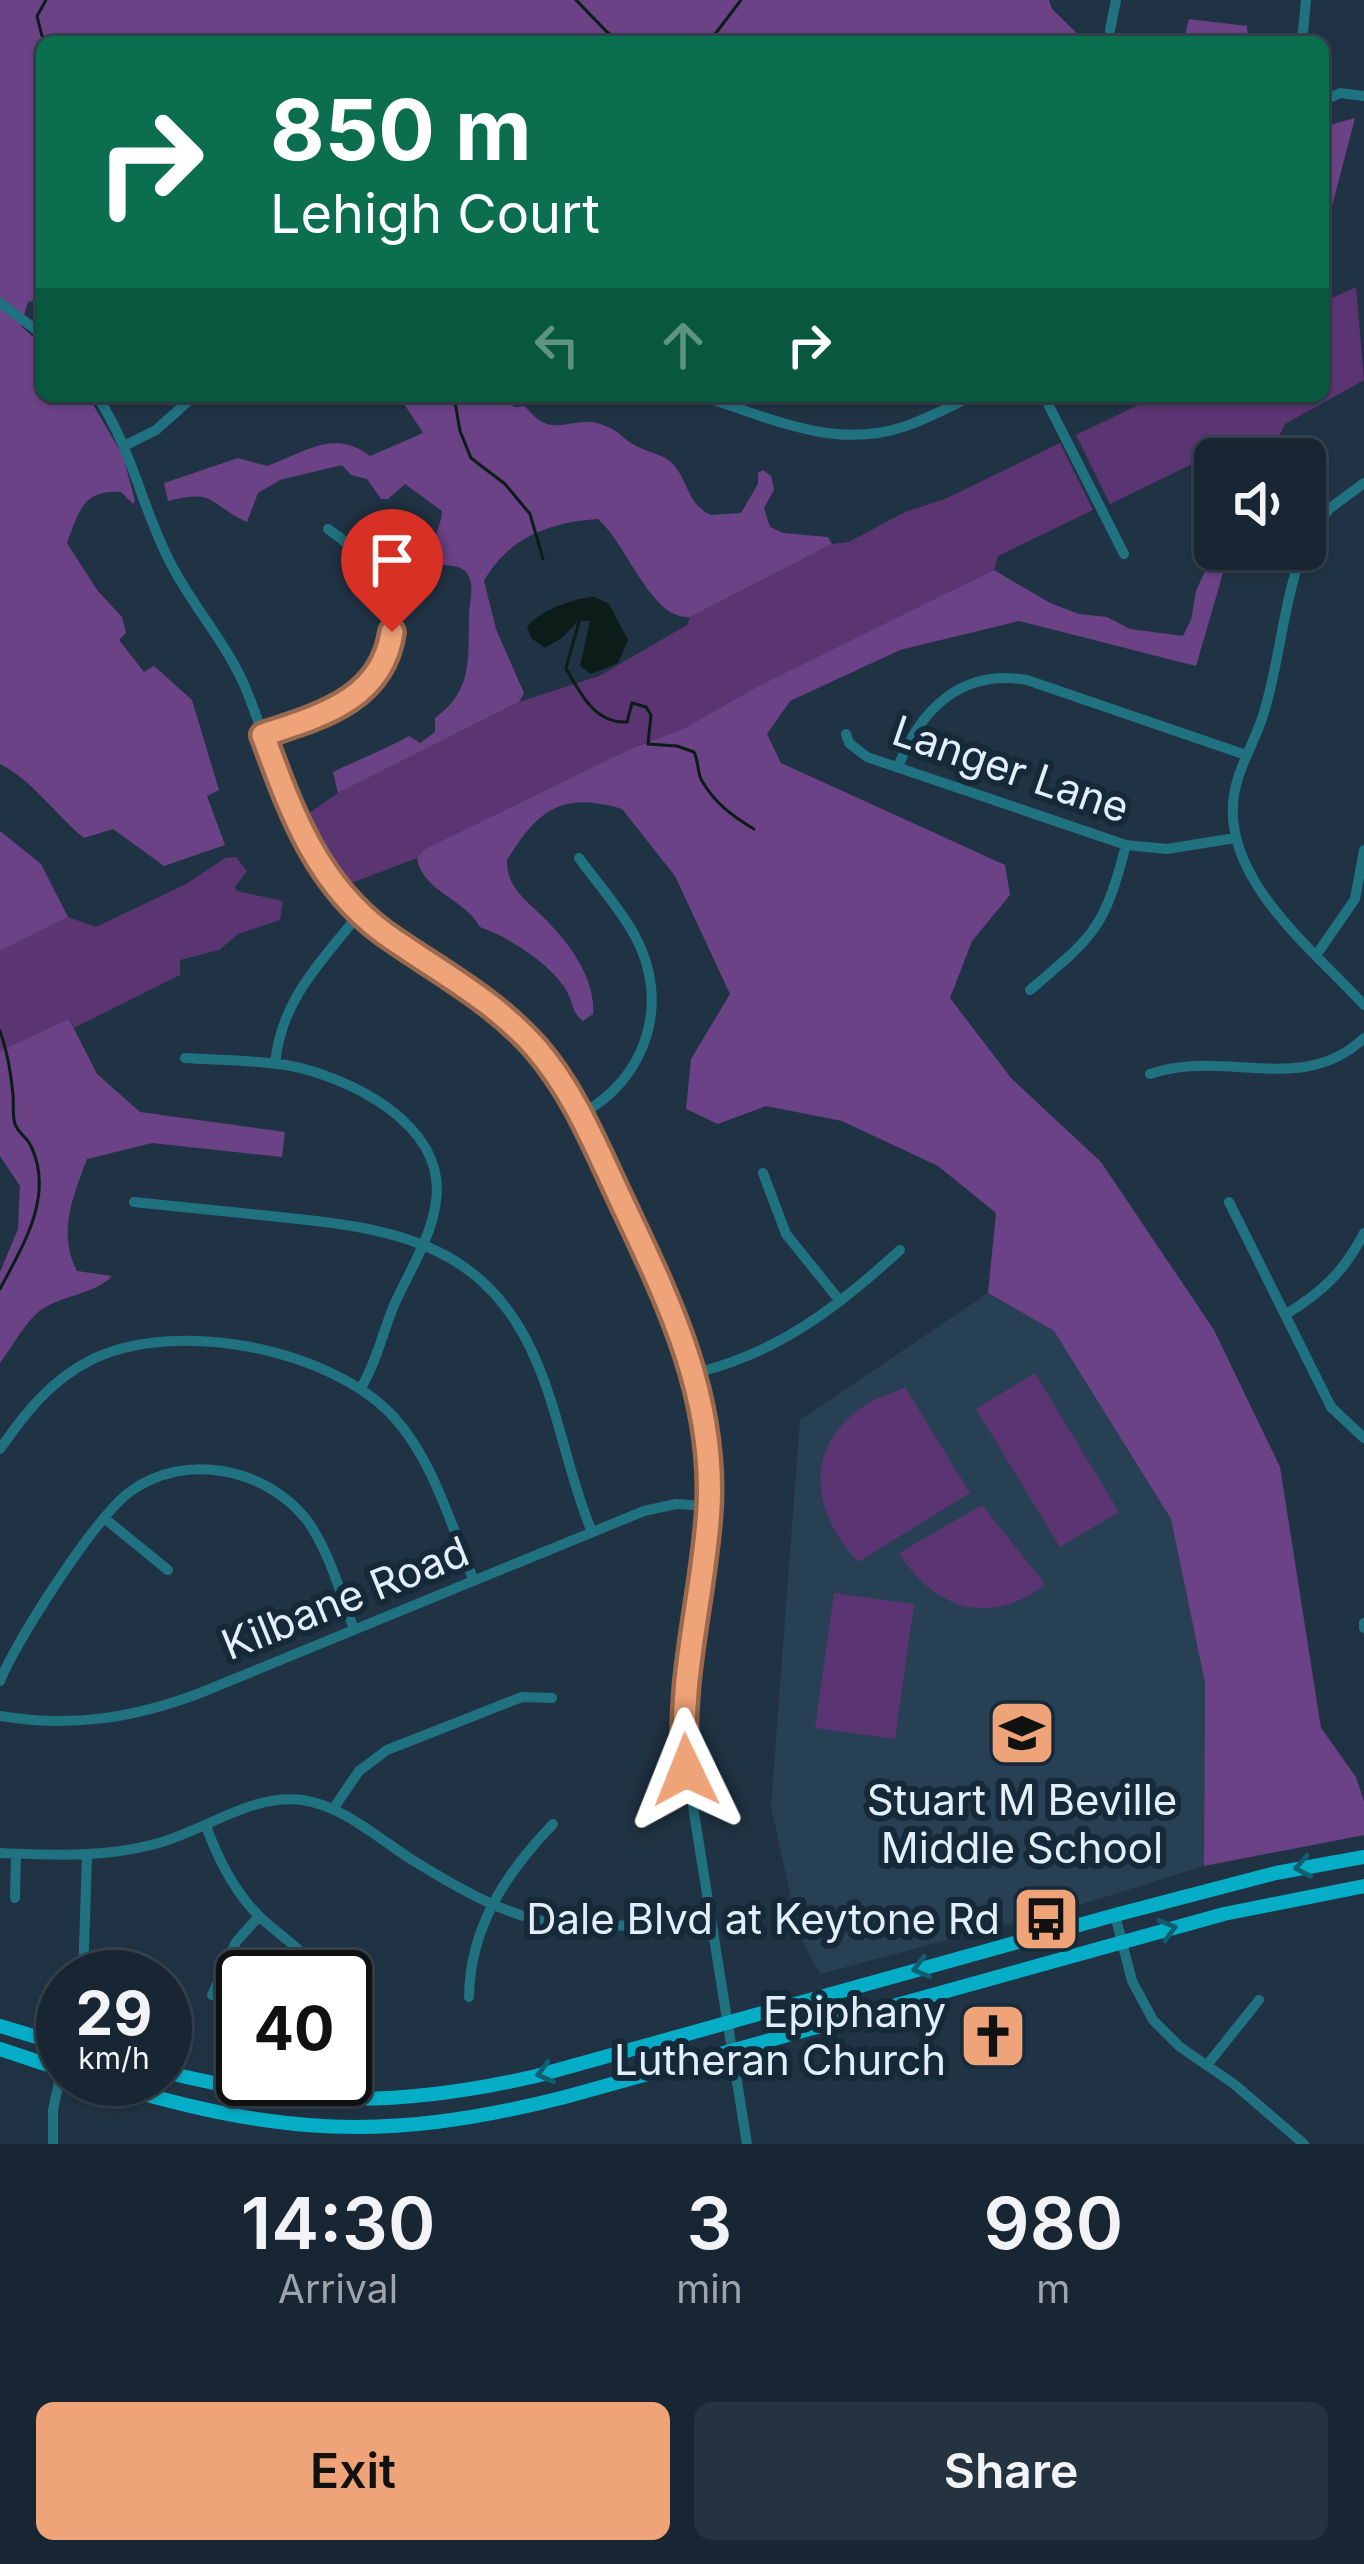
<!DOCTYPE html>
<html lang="en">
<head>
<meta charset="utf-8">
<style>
	:root { --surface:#182633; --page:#25323f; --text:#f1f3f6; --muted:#9fa5ac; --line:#36434e; --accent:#efa378 }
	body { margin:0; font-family:Inter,sans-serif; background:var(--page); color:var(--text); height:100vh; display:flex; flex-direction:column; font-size:45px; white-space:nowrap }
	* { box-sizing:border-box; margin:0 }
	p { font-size:39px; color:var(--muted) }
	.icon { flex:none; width:66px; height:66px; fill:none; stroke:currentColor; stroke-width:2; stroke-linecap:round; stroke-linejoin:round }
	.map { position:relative; height:2144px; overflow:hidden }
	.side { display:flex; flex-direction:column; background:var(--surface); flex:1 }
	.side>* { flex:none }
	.banner { position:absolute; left:36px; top:36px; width:1293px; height:366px; border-radius:18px; box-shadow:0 3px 9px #0004,0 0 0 3px var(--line); background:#0b6e4f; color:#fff; overflow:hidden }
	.fabs { position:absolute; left:1194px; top:438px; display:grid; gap:24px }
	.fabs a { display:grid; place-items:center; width:132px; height:132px; border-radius:18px; background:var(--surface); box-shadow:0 3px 9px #0004,0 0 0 3px var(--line); font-size:60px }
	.speed { position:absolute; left:36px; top:1950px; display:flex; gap:24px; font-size:60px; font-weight:700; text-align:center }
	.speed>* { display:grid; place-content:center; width:156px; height:156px; border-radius:50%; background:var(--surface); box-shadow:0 3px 9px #0004,0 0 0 3px var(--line); line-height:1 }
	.speed small { font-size:30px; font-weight:400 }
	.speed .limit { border:6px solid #111; border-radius:18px; background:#fff; color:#111 }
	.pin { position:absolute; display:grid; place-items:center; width:102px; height:102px; color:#fff; margin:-123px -51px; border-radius:50% 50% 50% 0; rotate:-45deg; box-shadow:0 0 12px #0007 }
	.pin .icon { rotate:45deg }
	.me { position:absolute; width:132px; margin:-66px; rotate:358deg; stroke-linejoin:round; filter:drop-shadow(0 0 9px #0008) }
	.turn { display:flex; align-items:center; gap:42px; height:252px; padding:0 36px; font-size:54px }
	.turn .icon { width:156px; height:156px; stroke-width:2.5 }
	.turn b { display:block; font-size:84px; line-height:102px }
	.lanes { display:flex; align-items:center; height:114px; padding:0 36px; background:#0003; justify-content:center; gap:60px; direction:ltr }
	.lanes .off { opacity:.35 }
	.eta { display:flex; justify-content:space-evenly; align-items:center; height:204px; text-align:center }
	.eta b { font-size:72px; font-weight:600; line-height:84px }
	.primary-button { display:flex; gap:24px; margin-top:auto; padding:24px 36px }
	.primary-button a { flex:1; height:138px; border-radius:18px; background:var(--accent); color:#111; font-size:48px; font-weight:600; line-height:138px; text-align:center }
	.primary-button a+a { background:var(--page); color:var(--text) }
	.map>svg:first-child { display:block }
	.built { fill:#274054 }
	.green { fill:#5b3572 }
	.forest { fill:#6c4287 }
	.water { fill:#0c1c18 }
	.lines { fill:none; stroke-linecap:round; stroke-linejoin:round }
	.stream { stroke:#0c1c18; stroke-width:3 }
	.minor { stroke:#207281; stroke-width:10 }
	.major { stroke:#05aec6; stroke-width:14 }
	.oneway { stroke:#0f5e71 }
	.route-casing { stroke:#9b6a4e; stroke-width:30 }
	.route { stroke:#efa378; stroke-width:21 }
	.labels { text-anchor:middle; stroke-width:12; stroke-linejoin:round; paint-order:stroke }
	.street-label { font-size:42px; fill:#e2eef9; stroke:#162939 }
	.poi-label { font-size:42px; fill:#e2eef9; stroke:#162939; text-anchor:end }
</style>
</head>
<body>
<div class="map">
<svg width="1364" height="2144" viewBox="0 0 1364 2144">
	<rect width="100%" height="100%" fill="#203344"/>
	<path class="built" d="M988,1293L1054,1331L1171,1519L1205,1683L1204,1866L1079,1905L820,1974L799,1935L771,1806L800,1420Z"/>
	<path class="green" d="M1356,287L1364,380L1285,424L1268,459L1219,451L1110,504L1076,435L1157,396H1323V302Z
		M1060,443L1093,510L998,556L994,570L689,726L628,750L425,849L417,858L349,884L329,858L306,815L338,793L519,702L599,676L687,625L690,617L832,544L849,542L905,512L945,499Z
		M236,857L247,871L235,887L237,891L283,901L280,920L238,934L219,950L180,960V975L74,1028L70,1019L0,1051V951L68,917L96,927L186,884L225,858Z
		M1035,1373L1119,1512L1060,1547L976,1409Z
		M905,1387L970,1493L858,1562C809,1509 803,1443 870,1402C881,1396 894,1393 905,1387Z
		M982,1505L1045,1584C990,1628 934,1609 899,1553Z
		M834,1593L914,1604L895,1739L815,1728Z"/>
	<path class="forest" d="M0,0H1049L1052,9L1086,42H42V298L28,302L21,326L42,345V396H88L123,456L135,501L133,504L121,492C83,490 79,511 67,543L97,590L122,617L126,633L119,640L144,672L154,666L192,700L219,790L207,796L225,845L164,866L113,829L84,838C55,814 33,781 0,764Z
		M1189,19L1247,26L1248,42H1183Z
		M1355,118L1323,241V127Z
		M399,396H497L515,407L525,406C554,445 572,410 608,427C617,430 623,438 631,443C644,452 662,453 673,464C689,482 687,504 711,515L741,513L758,484V473L763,470L771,476L774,490L764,508L770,527L783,533L828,537L832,544L690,617C651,620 627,544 598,519C549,522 508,538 484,581L496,629L524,693L519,702L338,793L333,772C360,759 384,750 409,736L420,743L435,732V718C473,691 468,658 469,617C469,602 476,584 466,572C456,561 441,571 435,556C429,542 442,526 442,511L405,484L388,499H381L367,479L351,475L342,465L280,480L258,493L247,522C209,505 217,488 168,501L164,483L238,458L267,466C304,453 334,428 370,456L423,433Z
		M1215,462V549H1230L1196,666L1019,621L900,650L790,701L767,734L781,763L1005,865L1010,895L972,941L950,998L1011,1078L1101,1162L1214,1330L1280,1467L1321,1728L1356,1777L1364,1802V1835L1204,1866L1205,1683L1171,1519L1054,1331L988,1293L996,1213L938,1166L842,1121L766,1106L718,1124L686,1109L691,1059L730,994L675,876L622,809C562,791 538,810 507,860C507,887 523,897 541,915C567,940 596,977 593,1014L583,1021C571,1012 573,1000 565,988C548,962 508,937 480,927C465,899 422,891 417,858L425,849L628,750L689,726L757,687L994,570L1050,603L1079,614L1107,617L1130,629L1183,636L1191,620L1196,591L1211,558L1210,543L1203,531Z
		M0,831L41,864L68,917L0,951Z
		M69,1019L97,1074L140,1112L285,1132L282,1157L152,1143L87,1159C73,1197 57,1232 77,1271L112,1276C92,1297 57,1294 35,1315C22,1328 11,1348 0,1363V1272L18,1229L20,1186L0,1156V1051Z"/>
	<path class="water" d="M594,597L609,604L628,640L618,663L591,674L580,666L590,621H578L563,637L545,648L531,638L527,627C539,611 573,598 594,597Z"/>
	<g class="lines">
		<path class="stream" d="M46,0L37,16L42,36L50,42
			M576,0L607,32L623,42
			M709,42L741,0
			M454,396L460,431L471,458L505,484L530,514L543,559
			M580,618L566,668C580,693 595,724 627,722L632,703L646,707L651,715L648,744L677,746L694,752C699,762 697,773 702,781C715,803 732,816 754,829
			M0,1031C8,1053 11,1073 13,1095C14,1104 12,1115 15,1124C18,1133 27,1137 31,1146C55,1196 22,1247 0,1289"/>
		<path class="minor" d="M1110,30L1116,0
			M1302,42L1306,0
			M1323,101L1340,93L1364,96
			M0,303L42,334
			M97,396C133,451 141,506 170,562C193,608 229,645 248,694C269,747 283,805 312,854C364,940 464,971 531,1042C573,1087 595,1144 621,1199C664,1290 710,1379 710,1482C709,1570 682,1656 683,1744L747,2144
			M702,396C767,417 834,450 903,427C927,419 949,407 972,396
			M1044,396L1124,554
			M126,445L156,430L194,396
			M1305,544L1329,509L1364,483
			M1303,549C1284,601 1280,657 1265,709C1257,739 1239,764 1234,795C1221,879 1313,949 1364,1005
			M846,734L849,743L867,757L1126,845L1167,849L1235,838
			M263,735C292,725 326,718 352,700C425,649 389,570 328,529
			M898,767C920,710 961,668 1027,680L1246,755
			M579,858C598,884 620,908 635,936C671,1002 647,1079 581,1114
			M1317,954L1355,899L1364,850
			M1030,990C1095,935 1104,929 1126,845
			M185,1058C218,1060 253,1060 286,1065C348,1076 447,1124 436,1201C432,1236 409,1272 395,1303C382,1333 378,1359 361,1388
			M275,1064C281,999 322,961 360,913
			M1150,1074C1223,1048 1302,1097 1364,1038
			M763,1173L786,1234L840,1301
			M134,1202C186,1207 237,1213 289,1218C399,1229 486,1246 535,1358C560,1415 568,1475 592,1532
			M1229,1202L1331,1407L1364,1438
			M1285,1315C1322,1292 1344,1272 1364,1233
			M695,1373C777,1354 839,1306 900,1250
			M0,1449C25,1413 51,1380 91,1360C175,1318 329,1348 393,1416C434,1461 451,1526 474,1581
			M104,1518L168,1570
			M1364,1623V1628
			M0,1681C17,1639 96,1516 131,1491C185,1452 265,1468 306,1519C329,1550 340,1593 354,1629
			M0,1716C71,1728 134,1718 200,1693L644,1511L676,1504L709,1506
			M333,1809L359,1771L387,1750L522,1697L552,1698
			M206,1826C218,1859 234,1892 260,1917C281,1937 307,1952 323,1977
			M0,1853C53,1855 103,1858 155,1844C203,1832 251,1793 302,1800C340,1805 375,1835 406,1856C532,1935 565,1935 709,1916
			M15,1898L16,1854
			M1115,1915L1132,1981L1153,2020L1180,2047L1234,2084L1304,2144
			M83,1977L87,1856
			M212,1995L236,1942L259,1916
			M469,1997C470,1927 506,1873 553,1824
			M1207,2065L1259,2000
			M53,2144V2110L63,2063"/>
		<path class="major" d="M0,2026L63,2045
			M0,2049L63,2070
			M165,2072C303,2106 398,2108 536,2076L1115,1915L1276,1873L1364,1857
			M92,2079C272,2134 380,2144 565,2097L1224,1914L1364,1886"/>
	</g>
	<defs><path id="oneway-chevron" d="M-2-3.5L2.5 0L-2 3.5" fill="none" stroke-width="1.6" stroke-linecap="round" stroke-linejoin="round" transform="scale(3)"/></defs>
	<g class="oneway">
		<use href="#oneway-chevron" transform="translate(1303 1867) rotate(170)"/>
		<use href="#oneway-chevron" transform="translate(1168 1929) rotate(-16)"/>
		<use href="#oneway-chevron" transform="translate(921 1968) rotate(165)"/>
		<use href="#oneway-chevron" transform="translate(545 2073) rotate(165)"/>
	</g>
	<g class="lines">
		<g class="route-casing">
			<path id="route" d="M392,632C382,700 320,716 263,735C291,811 316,883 384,933C436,970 493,999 536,1048C574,1092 595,1145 620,1198C667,1298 715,1393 709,1508C704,1596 677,1681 686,1770"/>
		</g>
		<use href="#route" class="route"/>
	</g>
	<defs>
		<g id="school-square" transform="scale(3.45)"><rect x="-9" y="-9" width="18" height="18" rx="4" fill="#efa378" stroke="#162939"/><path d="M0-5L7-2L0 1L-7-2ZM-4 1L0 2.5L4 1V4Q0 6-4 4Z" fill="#111"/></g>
		<g id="bus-square" transform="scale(3.45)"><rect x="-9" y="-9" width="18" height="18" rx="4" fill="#efa378" stroke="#162939"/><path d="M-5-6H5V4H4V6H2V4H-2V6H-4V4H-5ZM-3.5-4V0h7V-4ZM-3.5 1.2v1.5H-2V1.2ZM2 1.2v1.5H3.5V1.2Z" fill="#111"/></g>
		<g id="church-square" transform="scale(3.45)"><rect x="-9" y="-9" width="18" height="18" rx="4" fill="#efa378" stroke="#162939"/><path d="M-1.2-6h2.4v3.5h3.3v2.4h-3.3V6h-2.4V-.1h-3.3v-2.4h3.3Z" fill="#111"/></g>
	</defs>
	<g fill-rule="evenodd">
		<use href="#school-square" x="1022" y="1733"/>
		<use href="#bus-square" x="1046" y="1919"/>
		<use href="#church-square" x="993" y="2036"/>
	</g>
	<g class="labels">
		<g class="street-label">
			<text transform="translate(1011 769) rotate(19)" y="15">Langer Lane</text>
			<text transform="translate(345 1598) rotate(-22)" y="15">Kilbane Road</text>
		</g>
		<g class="poi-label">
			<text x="1022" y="1815" text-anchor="middle">Stuart M Beville<tspan x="1022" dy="48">Middle School</tspan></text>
			<text x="1000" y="1934">Dale Blvd at Keytone Rd</text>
			<text x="946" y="2027">Epiphany<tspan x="946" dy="48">Lutheran Church</tspan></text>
		</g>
	</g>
</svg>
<div class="fabs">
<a><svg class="icon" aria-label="sound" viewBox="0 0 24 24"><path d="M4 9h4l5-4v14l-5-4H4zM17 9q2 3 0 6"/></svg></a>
</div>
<div class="speed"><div>29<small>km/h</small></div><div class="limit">40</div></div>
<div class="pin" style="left:392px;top:632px;background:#d93025"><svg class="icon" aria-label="arrive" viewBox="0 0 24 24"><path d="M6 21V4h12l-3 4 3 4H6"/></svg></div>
<svg class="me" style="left:686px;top:1770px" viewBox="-20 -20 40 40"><path d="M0-17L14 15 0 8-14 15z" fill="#efa378" stroke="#fff" stroke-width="4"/></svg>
<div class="banner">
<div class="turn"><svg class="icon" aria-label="right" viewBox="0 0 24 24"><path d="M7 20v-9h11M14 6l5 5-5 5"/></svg><div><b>850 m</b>Lehigh Court</div></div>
<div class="lanes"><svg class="icon off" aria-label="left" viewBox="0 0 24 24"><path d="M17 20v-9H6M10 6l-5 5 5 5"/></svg><svg class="icon off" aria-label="ahead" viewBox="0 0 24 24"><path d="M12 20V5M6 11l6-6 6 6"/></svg><svg class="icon" aria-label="right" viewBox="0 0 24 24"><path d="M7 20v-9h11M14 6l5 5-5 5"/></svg></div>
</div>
</div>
<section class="side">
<div class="eta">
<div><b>14:30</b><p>Arrival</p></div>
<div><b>3</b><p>min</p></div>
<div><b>980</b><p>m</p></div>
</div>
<div class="primary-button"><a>Exit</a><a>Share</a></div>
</section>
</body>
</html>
